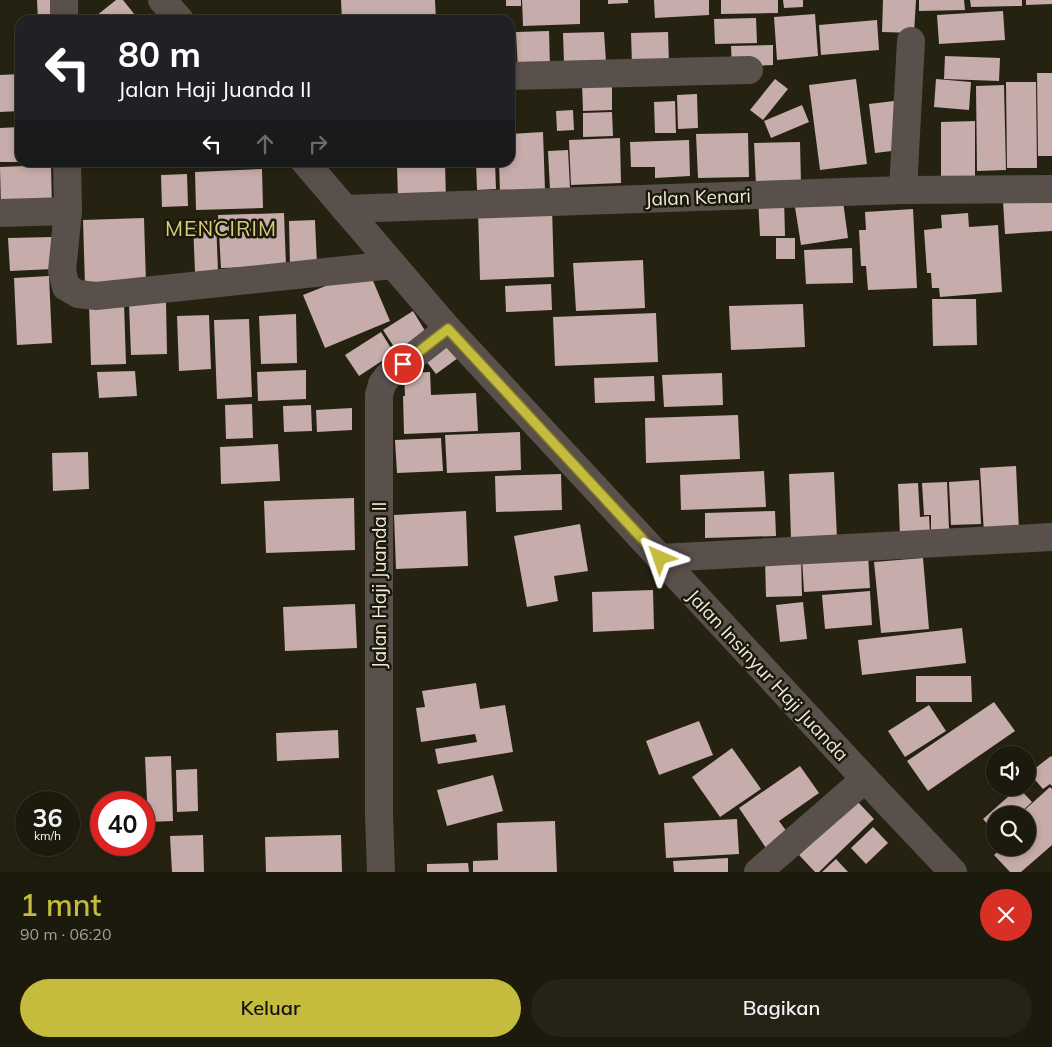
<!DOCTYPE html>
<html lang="id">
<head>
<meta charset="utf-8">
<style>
	:root { --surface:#1c1a0d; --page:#252316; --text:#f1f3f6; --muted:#a0a19d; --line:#3a382e; --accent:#c5bc3d }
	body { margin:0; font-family:Mulish,sans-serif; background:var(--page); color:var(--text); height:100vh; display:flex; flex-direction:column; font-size:19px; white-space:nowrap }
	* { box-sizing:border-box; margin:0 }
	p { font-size:16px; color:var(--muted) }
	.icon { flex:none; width:28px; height:28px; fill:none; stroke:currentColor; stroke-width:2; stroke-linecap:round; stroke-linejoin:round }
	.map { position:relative; height:872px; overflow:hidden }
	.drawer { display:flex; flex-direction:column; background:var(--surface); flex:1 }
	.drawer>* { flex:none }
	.top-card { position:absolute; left:15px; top:15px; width:500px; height:152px; border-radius:15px; box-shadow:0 2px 8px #0003,0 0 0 1px var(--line); background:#202124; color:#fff; overflow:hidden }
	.tools { position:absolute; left:986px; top:746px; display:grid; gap:10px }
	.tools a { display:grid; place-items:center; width:50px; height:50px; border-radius:50%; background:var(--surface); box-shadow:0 2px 8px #0003,0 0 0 1px var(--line); font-size:25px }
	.speed { position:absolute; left:15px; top:791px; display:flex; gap:10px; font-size:25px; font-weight:700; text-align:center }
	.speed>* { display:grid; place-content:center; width:65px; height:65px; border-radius:50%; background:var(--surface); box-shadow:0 2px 8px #0003,0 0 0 1px var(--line); line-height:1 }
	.speed small { font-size:12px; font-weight:400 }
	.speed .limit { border:8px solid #d22; background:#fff; color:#111 }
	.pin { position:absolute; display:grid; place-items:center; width:42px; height:42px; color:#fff; margin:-21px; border:2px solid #fff; border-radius:50%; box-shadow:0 1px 5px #0007 }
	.me { position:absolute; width:55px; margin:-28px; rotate:317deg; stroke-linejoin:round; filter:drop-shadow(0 0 4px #0008) }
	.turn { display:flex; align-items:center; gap:18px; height:105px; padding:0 20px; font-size:22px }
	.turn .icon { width:65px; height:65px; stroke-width:2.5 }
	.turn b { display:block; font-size:35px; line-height:42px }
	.lanes { display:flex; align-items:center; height:48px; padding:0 20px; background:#0003; justify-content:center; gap:25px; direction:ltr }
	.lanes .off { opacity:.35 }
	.round { display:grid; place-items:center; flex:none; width:52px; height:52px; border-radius:26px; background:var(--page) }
	.head { display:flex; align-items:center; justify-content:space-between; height:85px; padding:0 20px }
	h1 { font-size:30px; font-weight:600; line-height:38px; color:var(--accent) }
	.primary-button { display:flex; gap:10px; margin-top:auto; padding:10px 20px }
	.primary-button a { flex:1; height:58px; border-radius:30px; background:var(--accent); color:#111; font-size:20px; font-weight:600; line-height:58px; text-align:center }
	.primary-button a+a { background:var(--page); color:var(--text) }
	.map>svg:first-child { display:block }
	.building { fill:#c6acaa }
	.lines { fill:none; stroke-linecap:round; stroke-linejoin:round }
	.minor { stroke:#59504c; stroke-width:28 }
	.tertiary { stroke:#59504c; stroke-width:28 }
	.route-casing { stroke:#807a28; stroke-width:12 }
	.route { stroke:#c5bc3d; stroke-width:9 }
	.labels { text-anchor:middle; stroke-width:5; stroke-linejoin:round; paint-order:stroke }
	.street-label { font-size:19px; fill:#ecebe0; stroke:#1c1908 }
	.quarter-label { font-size:21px; letter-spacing:1px; fill:#d4cf80; stroke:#1c1908 }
</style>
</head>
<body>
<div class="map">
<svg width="1052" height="872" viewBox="0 0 1052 872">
	<rect width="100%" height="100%" fill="#252211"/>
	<path class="building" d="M37,0H58L59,20H38Z
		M116,0H123L135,15L128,20H91Z
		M341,0H435L436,20H342Z
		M506,0H521V6H506Z
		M522,0H580V24L523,26Z
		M608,0H628V3L608,4Z
		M654,0H709V15L655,18Z
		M721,0H778V13L721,14Z
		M783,0H803V7L784,8Z
		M883,0H916L914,33L882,32Z
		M919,0H964L965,10L919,11Z
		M970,0H1022V6L971,7Z
		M1026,0H1052V4L1026,5Z
		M1003,11L1005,40L939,44L937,15Z
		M815,14L818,56L777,60L774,17Z
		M259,17L295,18V20H259Z
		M756,18L757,43L715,44L714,19Z
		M877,20L879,50L821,55L819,25Z
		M549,31L550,69L518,70L516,32Z
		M604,32L606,62L564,64L563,33Z
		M668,32L669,64L632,65L631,33Z
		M773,45V65L732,67L731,46Z
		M945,56L1000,58L999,81L944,79Z
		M1037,73H1052V156H1038Z
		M20,74V111L0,112V75Z
		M775,79L788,89L763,120L750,110Z
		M856,79L867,164L820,170L809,85Z
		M936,79L971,82L969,110L934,107Z
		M1006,82H1036L1037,168H1007Z
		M612,83V110L583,111L582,84Z
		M1004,85L1006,170L977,171L976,86Z
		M697,94L698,128L678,129L677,95Z
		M675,101L676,133H655L654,102Z
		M894,101L900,150L875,153L869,104Z
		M802,105L809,122L771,138L764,121Z
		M573,110L574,130L557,131L556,111Z
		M612,112L613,136L583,137V113Z
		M975,121V176H941V122Z
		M20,127V162H0V128Z
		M543,132L545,190L500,192L499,162H510V134Z
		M748,133L749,177L698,178L696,134Z
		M620,138L621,183L571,185L569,140Z
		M689,140L690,176L655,178V167H631L630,142Z
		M800,142L801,184L756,185L754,143Z
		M568,150L570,188L550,189L548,151Z
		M476,162H495L496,189L477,190Z
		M445,164L446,198L398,200L397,166Z
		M51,165L52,207L1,209L0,167Z
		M262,169L263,208L196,210L195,172Z
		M187,174L188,206L162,207L161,175Z
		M842,194L848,238L801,245L794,201Z
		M784,197L785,236H760L758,198Z
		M1052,199V231L1005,234L1003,201Z
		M552,207L554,277L480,280L478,210Z
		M913,209L917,288L868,290L866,266H861L859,230H866L865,212Z
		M284,213L286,266L221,268L218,215Z
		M968,213L969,227L998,225L1002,292L940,297L939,288H932L931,273H927L924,230L942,228L941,215Z
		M144,218L146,283L85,286L83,220Z
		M216,220L218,271L195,272L193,222Z
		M315,220L317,265L290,266L289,221Z
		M52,237L53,269L10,271L8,238Z
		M776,238H795V259H776Z
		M852,248L853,283L806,284L804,250Z
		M643,260L645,308L576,311L573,263Z
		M368,269L390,321L325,348L303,295Z
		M49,276L52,343L17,345L14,278Z
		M551,284L552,310L506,312L505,286Z
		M932,299H976L977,345L933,346Z
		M166,302L167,354L131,355L129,303Z
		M124,303L126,364L91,365L89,304Z
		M803,304L805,347L731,350L729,306Z
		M413,311L427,334L398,353L383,330Z
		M656,313L658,362L555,366L553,317Z
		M296,314L297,363L261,364L259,316Z
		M209,315L211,369L179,371L177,316Z
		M249,319L252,397L217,399L214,320Z
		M381,332L394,353L359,376L345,355Z
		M445,341L458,358L436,374L423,357Z
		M306,370V399L258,401L257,372Z
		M135,371L137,396L99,398L97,372Z
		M430,372L431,395L476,393L478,431L404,434L403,396H405L404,373Z
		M722,373L723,405L664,407L662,375Z
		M654,376L655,401L595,403L594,378Z
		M252,404L253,438L226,439L225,405Z
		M311,405L312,431L284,432L283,406Z
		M352,408V430L317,432L316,410Z
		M738,415L740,459L646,463L645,418Z
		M520,432L521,470L447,473L445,435Z
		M441,438L443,471L397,473L395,440Z
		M278,444L280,481L221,484L220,447Z
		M88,452L89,489L53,491L52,453Z
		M1016,466L1019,531L984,533L980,468Z
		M764,471L766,507L681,510L680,475Z
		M834,472L837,538L791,540L789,474Z
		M561,474L562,510L496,512L495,476Z
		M979,480L981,524L951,525L949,482Z
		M947,482L949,529L931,530V515H924L922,483Z
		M918,483L920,517L929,516L930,534L900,536L898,484Z
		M354,498L355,550L266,553L264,501Z
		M466,511L468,566L396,569L394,515Z
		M775,511L776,536L705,538V513Z
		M580,524L588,571L554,576L558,601L527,607L514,536Z
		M868,554L870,588L804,592L802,558Z
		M801,555L802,596L766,597L765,557Z
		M923,558L929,629L881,633L874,562Z
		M653,590L654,629L593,632L592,592Z
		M870,591L872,625L825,629L822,595Z
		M803,602L807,639L780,642L776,605Z
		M355,604L357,648L285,651L283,607Z
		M962,628L966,663L862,675L858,640Z
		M916,676H971L972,702H916Z
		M476,683L480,709L505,705L513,752L438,764L435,749L477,742L475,734L421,742L416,708L425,707L422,691Z
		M994,702L1015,731L928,791L907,761Z
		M929,705L946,731L905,757L888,731Z
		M699,721L713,755L659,775L646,741Z
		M338,730L339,758L277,761L276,733Z
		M732,748L761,789L720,817L692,777Z
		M171,756L173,821L148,822L145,757Z
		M1051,756L1052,757V786L1050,784L1043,789L1029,773Z
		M800,766L819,793L779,821L790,836L768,851L739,808Z
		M197,769L198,811L177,812L176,770Z
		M493,775L503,811L447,826L437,790Z
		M1050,787L1052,789V845L1021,872H1010L994,855L1002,848H1028V815H1019Z
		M1018,788H1019L1032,802L1018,815H995V833L983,819Z
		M857,801L874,819L819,872H815L799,855Z
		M737,819L739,854L666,858L664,823Z
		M555,821L557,872H473V861L498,860L497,823Z
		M873,827L888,843L866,864L851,848Z
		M203,835L204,872H172L170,836Z
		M341,835L342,872H266L265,837Z
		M728,858V872H674L673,861Z
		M836,859L848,872H822Z
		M468,863L469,872H427V864Z"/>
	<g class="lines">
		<path class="minor" d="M64,0V20
			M510,76L749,70
			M67,162L68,211L62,271L66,287L78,294L96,296L392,265
			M903,190L911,41
			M345,209L903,190L1052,189
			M0,213L68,211
			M660,558L1052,537
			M381,872L379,815V395L382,384L388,376L448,329
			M758,872L865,779"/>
		<path class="tertiary" d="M162,0L180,20
			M305,162L448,329L865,779L953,872"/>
	</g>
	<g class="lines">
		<g class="route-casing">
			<path id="route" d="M403,364L448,329L660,558"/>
		</g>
		<use href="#route" class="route"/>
	</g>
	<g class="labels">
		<g class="street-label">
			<text transform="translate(698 197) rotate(-2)" y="7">Jalan Kenari</text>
			<text transform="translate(379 585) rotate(-90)" y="7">Jalan Haji Juanda II</text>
			<text transform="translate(768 675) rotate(47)" y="7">Jalan Insinyur Haji Juanda</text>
		</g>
		<g class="quarter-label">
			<text x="221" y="236">MENCIRIM</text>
		</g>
	</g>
</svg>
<div class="tools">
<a><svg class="icon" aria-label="sound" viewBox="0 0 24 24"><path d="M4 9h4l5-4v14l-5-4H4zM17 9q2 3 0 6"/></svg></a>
<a><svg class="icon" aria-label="search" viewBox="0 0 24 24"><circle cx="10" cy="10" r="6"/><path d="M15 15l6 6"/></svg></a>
</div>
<div class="speed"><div>36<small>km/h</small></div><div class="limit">40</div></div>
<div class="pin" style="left:403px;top:364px;background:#d93025"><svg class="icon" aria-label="arrive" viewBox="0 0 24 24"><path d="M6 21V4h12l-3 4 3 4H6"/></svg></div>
<svg class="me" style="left:660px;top:558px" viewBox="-20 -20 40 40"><path d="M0-17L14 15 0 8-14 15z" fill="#c5bc3d" stroke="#fff" stroke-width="4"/></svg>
<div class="top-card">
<div class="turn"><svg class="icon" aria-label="left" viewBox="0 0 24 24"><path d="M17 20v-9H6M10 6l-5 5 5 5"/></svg><div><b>80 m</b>Jalan Haji Juanda II</div></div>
<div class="lanes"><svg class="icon" aria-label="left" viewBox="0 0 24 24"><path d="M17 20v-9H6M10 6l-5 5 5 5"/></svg><svg class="icon off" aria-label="ahead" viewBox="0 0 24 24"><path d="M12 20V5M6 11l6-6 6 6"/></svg><svg class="icon off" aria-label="right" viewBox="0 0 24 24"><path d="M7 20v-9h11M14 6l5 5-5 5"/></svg></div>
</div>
</div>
<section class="drawer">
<div class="head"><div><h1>1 mnt</h1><p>90 m · 06:20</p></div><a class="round" style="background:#d93025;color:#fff"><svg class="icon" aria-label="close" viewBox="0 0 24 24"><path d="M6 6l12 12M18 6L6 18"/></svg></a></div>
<div class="primary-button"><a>Keluar</a><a>Bagikan</a></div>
</section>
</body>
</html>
